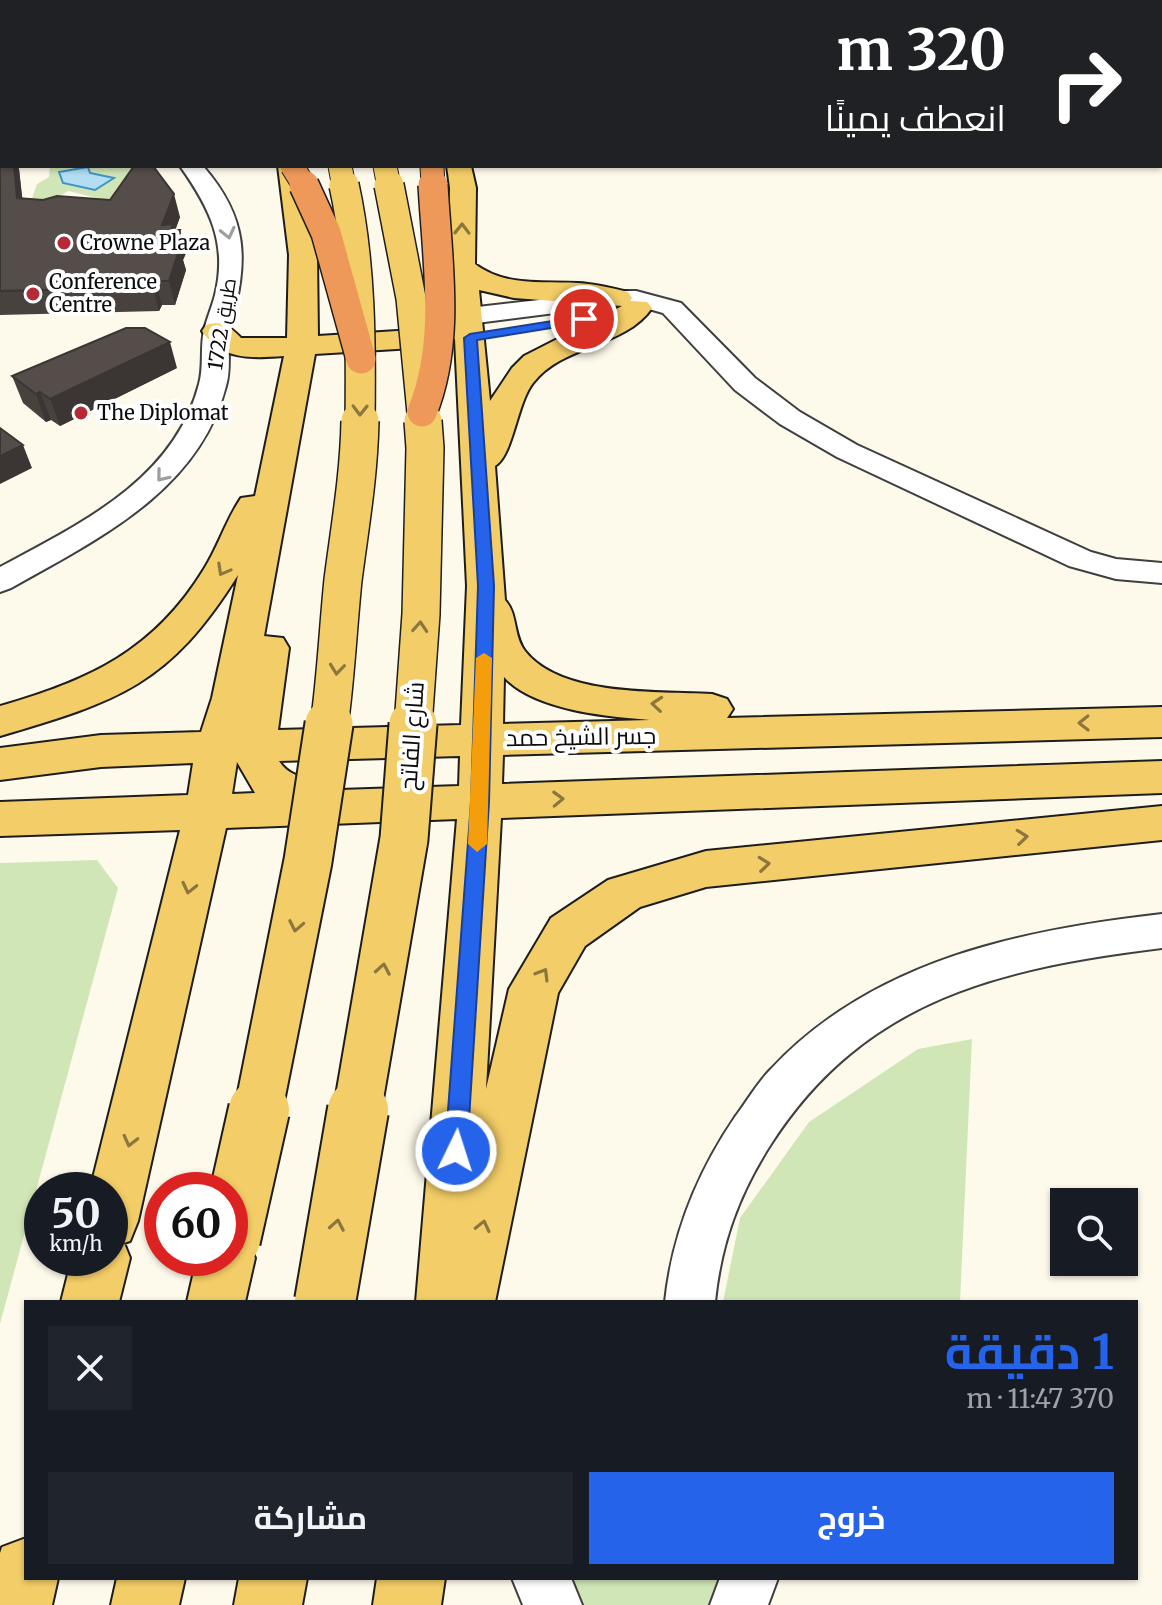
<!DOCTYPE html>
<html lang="ar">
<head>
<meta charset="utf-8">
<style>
	:root { --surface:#171b24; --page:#20242c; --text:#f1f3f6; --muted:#9ea1a6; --accent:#2563eb }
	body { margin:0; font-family:Merriweather,Cairo,serif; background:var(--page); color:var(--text); direction:rtl; height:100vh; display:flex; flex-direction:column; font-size:30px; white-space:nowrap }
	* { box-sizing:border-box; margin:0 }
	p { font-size:26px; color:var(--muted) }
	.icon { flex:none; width:44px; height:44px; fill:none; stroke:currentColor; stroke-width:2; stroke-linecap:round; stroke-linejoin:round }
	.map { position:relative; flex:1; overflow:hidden; direction:ltr }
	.side { position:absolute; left:24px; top:1300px; width:1114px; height:280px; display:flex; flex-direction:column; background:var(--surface); border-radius:0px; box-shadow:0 2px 6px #0004; direction:rtl }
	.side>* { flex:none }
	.hud { position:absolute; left:0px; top:0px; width:1162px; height:168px; box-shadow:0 2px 6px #0004; direction:rtl; background:#202124; color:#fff; overflow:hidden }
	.fabs { position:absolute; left:1050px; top:1188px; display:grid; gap:16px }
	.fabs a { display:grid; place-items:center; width:88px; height:88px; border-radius:0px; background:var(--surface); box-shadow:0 2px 6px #0004; font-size:40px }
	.speed { position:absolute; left:24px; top:1172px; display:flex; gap:16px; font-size:40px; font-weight:700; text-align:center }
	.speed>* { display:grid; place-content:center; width:104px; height:104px; border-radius:50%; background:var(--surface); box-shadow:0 2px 6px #0004; line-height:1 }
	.speed small { font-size:20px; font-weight:400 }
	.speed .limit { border:12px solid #d22; background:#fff; color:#111 }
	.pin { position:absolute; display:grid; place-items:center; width:68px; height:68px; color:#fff; margin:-34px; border:4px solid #fff; border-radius:50%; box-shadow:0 2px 8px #0007 }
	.me { position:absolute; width:88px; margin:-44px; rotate:4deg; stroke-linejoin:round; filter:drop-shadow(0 0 6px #0008) }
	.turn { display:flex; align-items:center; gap:28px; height:168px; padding:0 24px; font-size:36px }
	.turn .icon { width:104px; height:104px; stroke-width:2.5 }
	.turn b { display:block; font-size:56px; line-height:68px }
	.round { display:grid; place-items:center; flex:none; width:84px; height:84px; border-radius:0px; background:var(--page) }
	.summary { display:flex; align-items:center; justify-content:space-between; height:136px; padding:0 24px }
	h1 { font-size:48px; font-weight:700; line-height:60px; color:var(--accent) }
	.primary-button { display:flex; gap:16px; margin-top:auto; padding:16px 24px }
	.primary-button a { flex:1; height:92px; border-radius:0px; background:var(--accent); color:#fff; font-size:32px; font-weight:700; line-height:92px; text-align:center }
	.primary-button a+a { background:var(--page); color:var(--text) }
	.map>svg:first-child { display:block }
	.green { fill:#d1e6b7 }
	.water { fill:#b2ddf3; stroke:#3c94c7; stroke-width:2 }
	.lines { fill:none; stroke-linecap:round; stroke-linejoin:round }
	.minor-casing { stroke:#3f3f3f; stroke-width:4 }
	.major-casing { stroke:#1d1d1d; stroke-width:4 }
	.highway-casing { stroke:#1d1d1d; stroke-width:4 }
	.minor { fill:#fff; fill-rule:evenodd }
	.major { fill:#f3cd67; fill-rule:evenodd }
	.highway { fill:#ee9959; fill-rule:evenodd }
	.major-bridge-far4-casing { stroke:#1d1d1d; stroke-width:25; stroke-linecap:butt }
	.major-bridge-far3-casing { stroke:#1d1d1d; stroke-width:32; stroke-linecap:butt }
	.major-bridge-far2-casing { stroke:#1d1d1d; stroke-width:40; stroke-linecap:butt }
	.major-bridge-far1-casing { stroke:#1d1d1d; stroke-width:51; stroke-linecap:butt }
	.major-bridge-casing { stroke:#1d1d1d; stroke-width:64; stroke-linecap:butt }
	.highway-bridge-far1-casing { stroke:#1d1d1d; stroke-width:25; stroke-linecap:butt }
	.highway-bridge-casing { stroke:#1d1d1d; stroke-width:32; stroke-linecap:butt }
	.major-bridge-far4 { stroke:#f3cd67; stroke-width:23 }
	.major-bridge-far3 { stroke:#f3cd67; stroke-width:29 }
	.major-bridge-far2 { stroke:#f3cd67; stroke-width:37 }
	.major-bridge-far1 { stroke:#f3cd67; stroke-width:47 }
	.major-bridge { stroke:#f3cd67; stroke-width:60 }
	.highway-bridge-far1 { stroke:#ee9959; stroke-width:23 }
	.highway-bridge { stroke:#ee9959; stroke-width:29 }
	.wall { fill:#48423f }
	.shaded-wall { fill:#3b3633 }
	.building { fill:#544d49; stroke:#3b3633; stroke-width:2 }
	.oneway { stroke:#8b763e }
	.oneway2 { stroke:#9e9e9e }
	.route { fill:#2563eb; stroke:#184099; stroke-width:2 }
	.slow { fill:#f59e0b }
	.poi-dot { fill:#b52a35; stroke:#fff; stroke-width:3 }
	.labels { text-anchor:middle; stroke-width:8; stroke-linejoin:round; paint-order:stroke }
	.far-poi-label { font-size:20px; fill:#0c0c0c; stroke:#fff; text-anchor:start }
	.far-street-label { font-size:20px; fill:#0c0c0c; stroke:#fff }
	.street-label { font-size:24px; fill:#0c0c0c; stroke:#fff }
</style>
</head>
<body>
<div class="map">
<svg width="1162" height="1605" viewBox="0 0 1162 1605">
	<rect width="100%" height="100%" fill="#fefaeb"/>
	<path class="green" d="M50,166H138L110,201L68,191L49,203L32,198L37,184L49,177Z
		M97,860L118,888L0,1324V863Z
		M972,1039L960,1302H723L740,1218L809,1122L918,1049Z
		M561,1578H733L719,1605H576Z"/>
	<path class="water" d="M88,167L90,173L114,178L95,190L63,183L59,172Z"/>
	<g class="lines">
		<g class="minor-casing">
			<path id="minor" d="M0,62H2V74H0Z
				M180,166H203C249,219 248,260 231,325C226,345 232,366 226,386C199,491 98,539 11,588L0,592V567C80,524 174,480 199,384C204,367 200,348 204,330C207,318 212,307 215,295C228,243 209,207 180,166Z
				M618,291H636L681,303L755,378L800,412L857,445L1091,552L1116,559L1162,563V583L1116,579L1069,566L837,457L780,424L735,390L663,313L635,305H618L469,324L460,321L456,316L460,311L469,308Z
				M1162,914V948C1001,968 865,998 771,1144C739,1194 721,1243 715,1302H665C672,1235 697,1173 735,1117C747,1101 757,1083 771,1069C873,960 1021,930 1162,914Z
				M512,1578H571L582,1605H523Z
				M720,1578H778L768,1605H710Z"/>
		</g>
		<g class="major-casing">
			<path id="major" d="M240,0H260L261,2H241Z
				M291,0H311L312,2H292Z
				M331,0H351V2H331Z
				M381,0H401L402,2H382Z
				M278,166H302L317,255L318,336L413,330L455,322L447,267L450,188L447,166H471L476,188L475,264C506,287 542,281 578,283C596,284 612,288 628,292L632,298L630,301L647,302L652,308C624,348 563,344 533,383C517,403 513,456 495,466L505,600C518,614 513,636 525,651C561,697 658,691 712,694L727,699L733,709L727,718L1162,707V737L503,755L502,784L1162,761V793L501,818L486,1089L509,989L551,918L608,880L706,851L1162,806V840L706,887L640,907L585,946L558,993L495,1302H416L457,819L226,828L138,1221L130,1241L124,1243L130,1258L119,1302H61L72,1258H110V1190H90L180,830L0,836V802L188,795L193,763L101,767L0,780V748L101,735L201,732L212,698L238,575C169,685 119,701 0,736V706C88,681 154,651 204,569C218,547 226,520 241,498L255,496L284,356C251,358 223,361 202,331L206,325C223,320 230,327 241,338H287L289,255ZM479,290L514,298L622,306L524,356L512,368L490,401ZM455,339L467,586L461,725L278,730L289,648L283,638L264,636L315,354L413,348ZM504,677C533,710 608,717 650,720L503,724ZM460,756L459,786L340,790C321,776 294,784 279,761ZM237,762L255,793L232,794Z
				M230,1231L246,1238L255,1258L245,1302H187L197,1258H230Z
				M26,1538V1578H58L52,1605H0V1553L2,1547Z
				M117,1578H185L179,1605H111Z
				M239,1578H307L302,1605H234Z
				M377,1578H445L441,1605H373Z"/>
		</g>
		<g class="highway-casing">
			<path id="highway" d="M0,0H34L2,2V7Z
				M72,0H113L71,2Z
				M268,0H289L267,2Z
				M361,0H383L384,2H362Z
				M504,0H527L503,2Z
				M0,36H2V48H0Z"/>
		</g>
		<use href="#minor" class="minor"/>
		<use href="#major" class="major"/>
		<use href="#highway" class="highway"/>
		<g class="major-bridge-far4-casing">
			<path id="major-bridge-far4" d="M340,166L344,187
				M385,166L389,187"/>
		</g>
		<g class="major-bridge-far3-casing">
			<path id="major-bridge-far3" d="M344,185C361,262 361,344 360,423
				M389,185L411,298L423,423"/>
		</g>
		<g class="major-bridge-far2-casing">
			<path id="major-bridge-far2" d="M329,726C336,677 338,629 343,580C350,526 359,475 360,421
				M413,726L421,614L425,448L423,421"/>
		</g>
		<g class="major-bridge-far1-casing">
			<path id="major-bridge-far1" d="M258,1112L308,861L329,724
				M357,1112L404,839L413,724"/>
		</g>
		<g class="major-bridge-casing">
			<path id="major-bridge" d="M230,1239L259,1110
				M325,1302L358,1110"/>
		</g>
		<g class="highway-bridge-far1-casing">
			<path id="highway-bridge-far1" d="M292,166L305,187
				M432,166L433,187"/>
		</g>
		<g class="highway-bridge-casing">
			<path id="highway-bridge" d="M304,185L326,233L361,359
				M422,412C451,341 437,259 433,185"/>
		</g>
		<use href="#major-bridge-far4" class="major-bridge-far4"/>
		<use href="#major-bridge-far3" class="major-bridge-far3"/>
		<use href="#major-bridge-far2" class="major-bridge-far2"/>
		<use href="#major-bridge-far1" class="major-bridge-far1"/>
		<use href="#major-bridge" class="major-bridge"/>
		<use href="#highway-bridge-far1" class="highway-bridge-far1"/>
		<use href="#highway-bridge" class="highway-bridge"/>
	</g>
	<path class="wall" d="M0,85L2,166L19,169L22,199L180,217L175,230H180L186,253L183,260L186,270L175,305H162L159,311L0,315Z
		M177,368L60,426L51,420L46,422L23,403L12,376Z"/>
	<path class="shaded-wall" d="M14,166H18L19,169L25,221L17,198Z
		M174,194L180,217L175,231L180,230L186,253L183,260L186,270L175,305L169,281L174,247L162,225Z
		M155,281L162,305L159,311L153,287Z
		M170,342L177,368L60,426L50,399Z
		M40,392L51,420L46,422L36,394Z
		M23,445L32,468L0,484V456Z"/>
	<path class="building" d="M0,85H2V166H14L17,198L43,200L57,196L110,200L134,166H153L174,194L162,225L173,224L171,230H180L174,247H180L169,281H155L153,287L0,291Z
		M126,328H145L170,342L50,399L40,392L36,394L12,376Z
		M0,428L23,445L0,456Z"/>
	<defs><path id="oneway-chevron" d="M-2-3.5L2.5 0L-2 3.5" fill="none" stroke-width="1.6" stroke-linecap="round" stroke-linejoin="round" transform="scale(2)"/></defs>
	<g class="oneway">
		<use href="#oneway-chevron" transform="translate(462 229) rotate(-89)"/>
		<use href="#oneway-chevron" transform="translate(360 410) rotate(91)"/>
		<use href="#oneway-chevron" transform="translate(223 570) rotate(119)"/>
		<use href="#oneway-chevron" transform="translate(420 627) rotate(-86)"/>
		<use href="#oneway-chevron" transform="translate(337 669) rotate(96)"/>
		<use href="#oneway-chevron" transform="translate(657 704) rotate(-175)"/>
		<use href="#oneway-chevron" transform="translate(1084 723) rotate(179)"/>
		<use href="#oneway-chevron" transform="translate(558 799) rotate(-2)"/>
		<use href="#oneway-chevron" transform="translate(1022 837) rotate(-6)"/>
		<use href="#oneway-chevron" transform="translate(764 864) rotate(-6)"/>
		<use href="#oneway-chevron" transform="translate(189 888) rotate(103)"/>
		<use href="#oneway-chevron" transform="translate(296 926) rotate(101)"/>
		<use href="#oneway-chevron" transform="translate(383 969) rotate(-80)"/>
		<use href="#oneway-chevron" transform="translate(543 974) rotate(-59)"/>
		<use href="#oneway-chevron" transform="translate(130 1141) rotate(104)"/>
		<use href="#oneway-chevron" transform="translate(337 1225) rotate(-80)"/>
		<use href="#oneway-chevron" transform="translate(483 1226) rotate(-77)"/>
	</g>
	<g class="oneway2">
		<use href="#oneway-chevron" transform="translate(228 233) rotate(77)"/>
		<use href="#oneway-chevron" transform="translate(162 476) rotate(129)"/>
	</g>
	<path class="route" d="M584,316L589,317V322L477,340L494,586L489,802L467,1151L464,1158L456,1161L448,1158L445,1151L471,802L478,586L464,338L470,334Z"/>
	<path class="slow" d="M484,653L492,658L487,844L477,852L468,844L476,658Z"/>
	<g class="poi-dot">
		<circle cx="64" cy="243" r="8"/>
		<circle cx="33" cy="294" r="8"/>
		<circle cx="81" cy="413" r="8"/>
	</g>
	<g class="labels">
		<g class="far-poi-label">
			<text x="80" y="250">Crowne Plaza</text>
			<text x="49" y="289">Conference<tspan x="49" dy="23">Centre</tspan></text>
			<text x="97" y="420">The Diplomat</text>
		</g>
		<g class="far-street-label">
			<text transform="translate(222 324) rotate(-81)" y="7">طريق 1722</text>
		</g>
		<g class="street-label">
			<text transform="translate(412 736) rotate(-86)" y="8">شارع الفاتح</text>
			<text transform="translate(581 737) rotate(-1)" y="8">جسر الشيخ حمد</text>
		</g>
	</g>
</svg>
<div class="fabs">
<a><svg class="icon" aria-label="search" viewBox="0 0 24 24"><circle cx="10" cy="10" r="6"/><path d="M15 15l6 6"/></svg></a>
</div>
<div class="speed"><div>50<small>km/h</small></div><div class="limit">60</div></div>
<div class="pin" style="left:584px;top:319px;background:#d93025"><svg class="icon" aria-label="arrive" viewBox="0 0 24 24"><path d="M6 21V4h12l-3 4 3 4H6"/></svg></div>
<svg class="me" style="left:456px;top:1151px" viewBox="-20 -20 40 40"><circle r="17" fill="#2563eb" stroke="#fff" stroke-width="3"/><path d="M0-11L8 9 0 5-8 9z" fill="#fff"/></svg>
<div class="hud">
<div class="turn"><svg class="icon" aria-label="right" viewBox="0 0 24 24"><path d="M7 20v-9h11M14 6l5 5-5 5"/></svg><div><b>320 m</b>انعطف يمينًا</div></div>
</div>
<section class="side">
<div class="summary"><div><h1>1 دقيقة</h1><p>370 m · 11:47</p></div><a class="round"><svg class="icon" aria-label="close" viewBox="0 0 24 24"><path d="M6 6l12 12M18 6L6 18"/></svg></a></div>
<div class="primary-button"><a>خروج</a><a>مشاركة</a></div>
</section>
</div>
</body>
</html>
